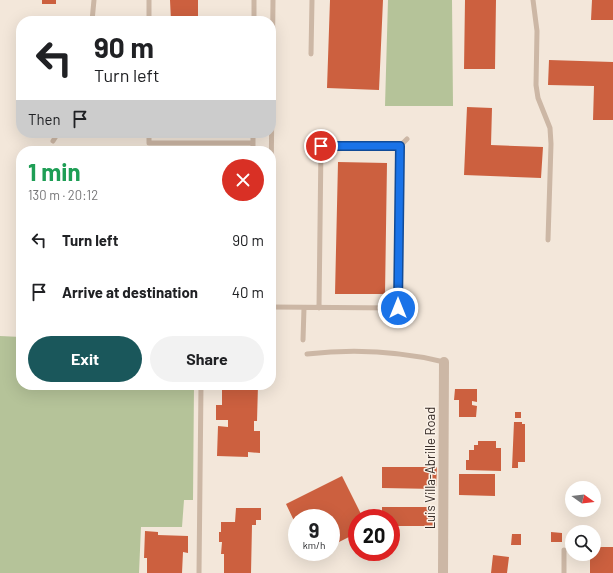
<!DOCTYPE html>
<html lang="en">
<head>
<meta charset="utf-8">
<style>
	:root { --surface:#fff; --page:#f2f2f2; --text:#202124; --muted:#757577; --accent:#1a575b }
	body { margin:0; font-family:Barlow,sans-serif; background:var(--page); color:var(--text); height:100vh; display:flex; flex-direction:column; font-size:15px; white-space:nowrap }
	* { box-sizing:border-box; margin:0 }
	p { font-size:13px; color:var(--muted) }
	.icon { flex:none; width:22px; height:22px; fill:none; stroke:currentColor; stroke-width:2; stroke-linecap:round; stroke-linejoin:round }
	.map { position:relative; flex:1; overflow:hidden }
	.drawer { position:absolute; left:16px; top:146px; width:260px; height:244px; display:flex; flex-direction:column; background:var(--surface); border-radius:16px; box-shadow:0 4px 16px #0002 }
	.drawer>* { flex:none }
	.guide { position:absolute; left:16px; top:16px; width:260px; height:122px; border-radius:16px; box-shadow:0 4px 16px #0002; background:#fff; color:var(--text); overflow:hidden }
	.needle { width:26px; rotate:104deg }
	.controls { position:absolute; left:565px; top:481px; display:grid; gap:8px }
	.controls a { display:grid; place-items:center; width:36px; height:36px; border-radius:50%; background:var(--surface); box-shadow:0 4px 16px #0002; font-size:20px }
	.speed { position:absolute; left:288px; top:509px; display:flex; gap:8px; font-size:20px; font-weight:700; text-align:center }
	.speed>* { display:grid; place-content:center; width:52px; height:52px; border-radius:50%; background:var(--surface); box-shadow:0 4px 16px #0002; line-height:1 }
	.speed small { font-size:10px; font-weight:400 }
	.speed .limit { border:6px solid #d22; background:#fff; color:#111 }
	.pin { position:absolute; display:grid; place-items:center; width:34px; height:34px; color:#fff; margin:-17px; border:2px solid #fff; border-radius:50%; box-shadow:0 1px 4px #0007 }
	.me { position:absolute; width:44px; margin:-22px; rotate:0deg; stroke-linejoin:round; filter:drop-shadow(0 0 3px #0008) }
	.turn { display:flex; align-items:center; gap:14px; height:84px; padding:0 12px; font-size:18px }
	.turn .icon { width:52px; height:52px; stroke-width:2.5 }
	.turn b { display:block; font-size:28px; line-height:34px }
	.then { display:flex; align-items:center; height:38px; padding:0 12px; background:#0003; gap:8px; font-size:15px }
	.round { display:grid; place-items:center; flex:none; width:42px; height:42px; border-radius:21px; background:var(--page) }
	.head { display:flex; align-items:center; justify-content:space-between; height:68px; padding:0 12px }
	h1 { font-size:24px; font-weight:700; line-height:30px; color:#1e9e55 }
	.primary-button { display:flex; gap:8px; margin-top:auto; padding:8px 12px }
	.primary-button a { flex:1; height:46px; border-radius:24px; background:var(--accent); color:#fff; font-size:16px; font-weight:700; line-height:46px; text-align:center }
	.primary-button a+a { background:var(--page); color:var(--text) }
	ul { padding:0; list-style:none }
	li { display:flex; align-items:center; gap:12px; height:52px; padding:0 12px }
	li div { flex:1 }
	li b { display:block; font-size:15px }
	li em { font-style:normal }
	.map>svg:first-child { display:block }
	.green { fill:#b5c399 }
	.building { fill:#cc603f }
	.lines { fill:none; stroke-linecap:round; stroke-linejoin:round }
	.lane { stroke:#ccb7a5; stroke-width:5 }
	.street { stroke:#ccb7a5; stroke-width:10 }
	.route-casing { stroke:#114b97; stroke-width:10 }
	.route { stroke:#1a73e8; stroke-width:7 }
	.labels { text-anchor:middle; stroke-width:3; stroke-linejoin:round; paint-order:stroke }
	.street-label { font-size:13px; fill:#372c27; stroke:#faf1e7 }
</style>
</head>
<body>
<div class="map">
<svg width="613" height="573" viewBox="0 0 613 573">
	<rect width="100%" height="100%" fill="#f3e7da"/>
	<path class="green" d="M388,0H452L453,106H385Z
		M0,336L21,337V385H194L193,500H184L182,527H141L139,573H0Z"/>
	<path class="building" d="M42,0H56V4H42Z
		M170,0H198V21H171Z
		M330,0H383L379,90L327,88Z
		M465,0H496L495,69H464Z
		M592,0H613V20H591Z
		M549,60L613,62V120H593L594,86L548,85Z
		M467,107L492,108L491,145L543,147L541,178L464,175Z
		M338,162L387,163L385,294H335Z
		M222,385H258L257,421H254V431H260V453L248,452V457L217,456L218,426L228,427V420H216V405H222Z
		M455,389H477V402L472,401V405L477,406L476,417H459V400H454Z
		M515,412H521V418H515Z
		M514,422H522V424H525V462H518V468H512Z
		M478,441H496V448H501V471L466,470V460H469V450H474V445H478Z
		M382,467H437L436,489L382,488Z
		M459,474H495V496L459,495Z
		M342,476L363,518H357V533L331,546V518H297V527L286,504Z
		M382,507H435V526H391V518H382Z
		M236,508H261V520H256V525H252L251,573H224V554H221L222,542H219V532H221V522H235Z
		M145,531L158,532V535L188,536V553L183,552L182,573H147V558H144Z
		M551,532L562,533V542H551Z
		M512,534H521V545H511Z
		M594,547H613V573H590V556L592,557V554H594Z
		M493,555L509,557L507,573H491Z"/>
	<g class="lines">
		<path class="lane" d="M149,0V21
			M533,0L537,31L536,85L538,98L550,128L551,144L548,240
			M92,21L94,0
			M254,21V0
			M311,54L312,0
			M149,133V143H253
			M314,138L321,145L319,308
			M53,141L58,133
			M321,145L400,146
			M253,151V133
			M271,187L273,0
			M271,307L398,308L406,315
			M398,308L400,146L407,139
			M303,340L304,308
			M307,354C352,349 399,351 444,362
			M199,573L201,385
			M564,573V550"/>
		<path class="street" d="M443,573L444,362"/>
	</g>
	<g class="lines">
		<g class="route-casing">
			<path id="route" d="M321,146H400L398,308"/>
		</g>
		<use href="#route" class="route"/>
	</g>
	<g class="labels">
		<g class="street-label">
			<text transform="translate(430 468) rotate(-90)" y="5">Luis Villa-Abrille Road</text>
		</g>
	</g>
</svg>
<div class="controls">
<a><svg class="needle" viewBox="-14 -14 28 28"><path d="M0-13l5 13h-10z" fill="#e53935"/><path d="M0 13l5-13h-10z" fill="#757577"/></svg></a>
<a><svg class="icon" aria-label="search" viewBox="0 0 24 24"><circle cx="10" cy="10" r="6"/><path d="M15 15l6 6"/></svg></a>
</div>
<div class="speed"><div>9<small>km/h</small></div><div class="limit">20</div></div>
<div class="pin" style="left:321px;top:146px;background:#d93025"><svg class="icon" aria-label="arrive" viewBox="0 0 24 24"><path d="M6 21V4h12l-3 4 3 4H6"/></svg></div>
<svg class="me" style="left:398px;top:308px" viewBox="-20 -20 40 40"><circle r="17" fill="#1a73e8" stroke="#fff" stroke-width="3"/><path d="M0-11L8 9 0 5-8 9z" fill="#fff"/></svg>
<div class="guide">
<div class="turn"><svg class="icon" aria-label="left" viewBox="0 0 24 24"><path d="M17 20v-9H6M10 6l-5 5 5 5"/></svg><div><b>90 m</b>Turn left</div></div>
<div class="then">Then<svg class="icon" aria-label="arrive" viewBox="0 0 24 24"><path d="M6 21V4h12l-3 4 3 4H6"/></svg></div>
</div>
<section class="drawer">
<div class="head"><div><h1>1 min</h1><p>130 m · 20:12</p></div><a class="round" style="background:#d93025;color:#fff"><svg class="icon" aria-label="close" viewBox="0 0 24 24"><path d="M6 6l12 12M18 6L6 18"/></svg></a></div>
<ul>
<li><svg class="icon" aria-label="left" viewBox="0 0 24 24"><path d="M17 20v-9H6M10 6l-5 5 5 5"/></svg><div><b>Turn left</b></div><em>90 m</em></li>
<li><svg class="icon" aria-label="arrive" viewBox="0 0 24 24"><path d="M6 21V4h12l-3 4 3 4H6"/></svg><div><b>Arrive at destination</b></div><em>40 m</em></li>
</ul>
<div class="primary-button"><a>Exit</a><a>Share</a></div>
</section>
</div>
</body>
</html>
